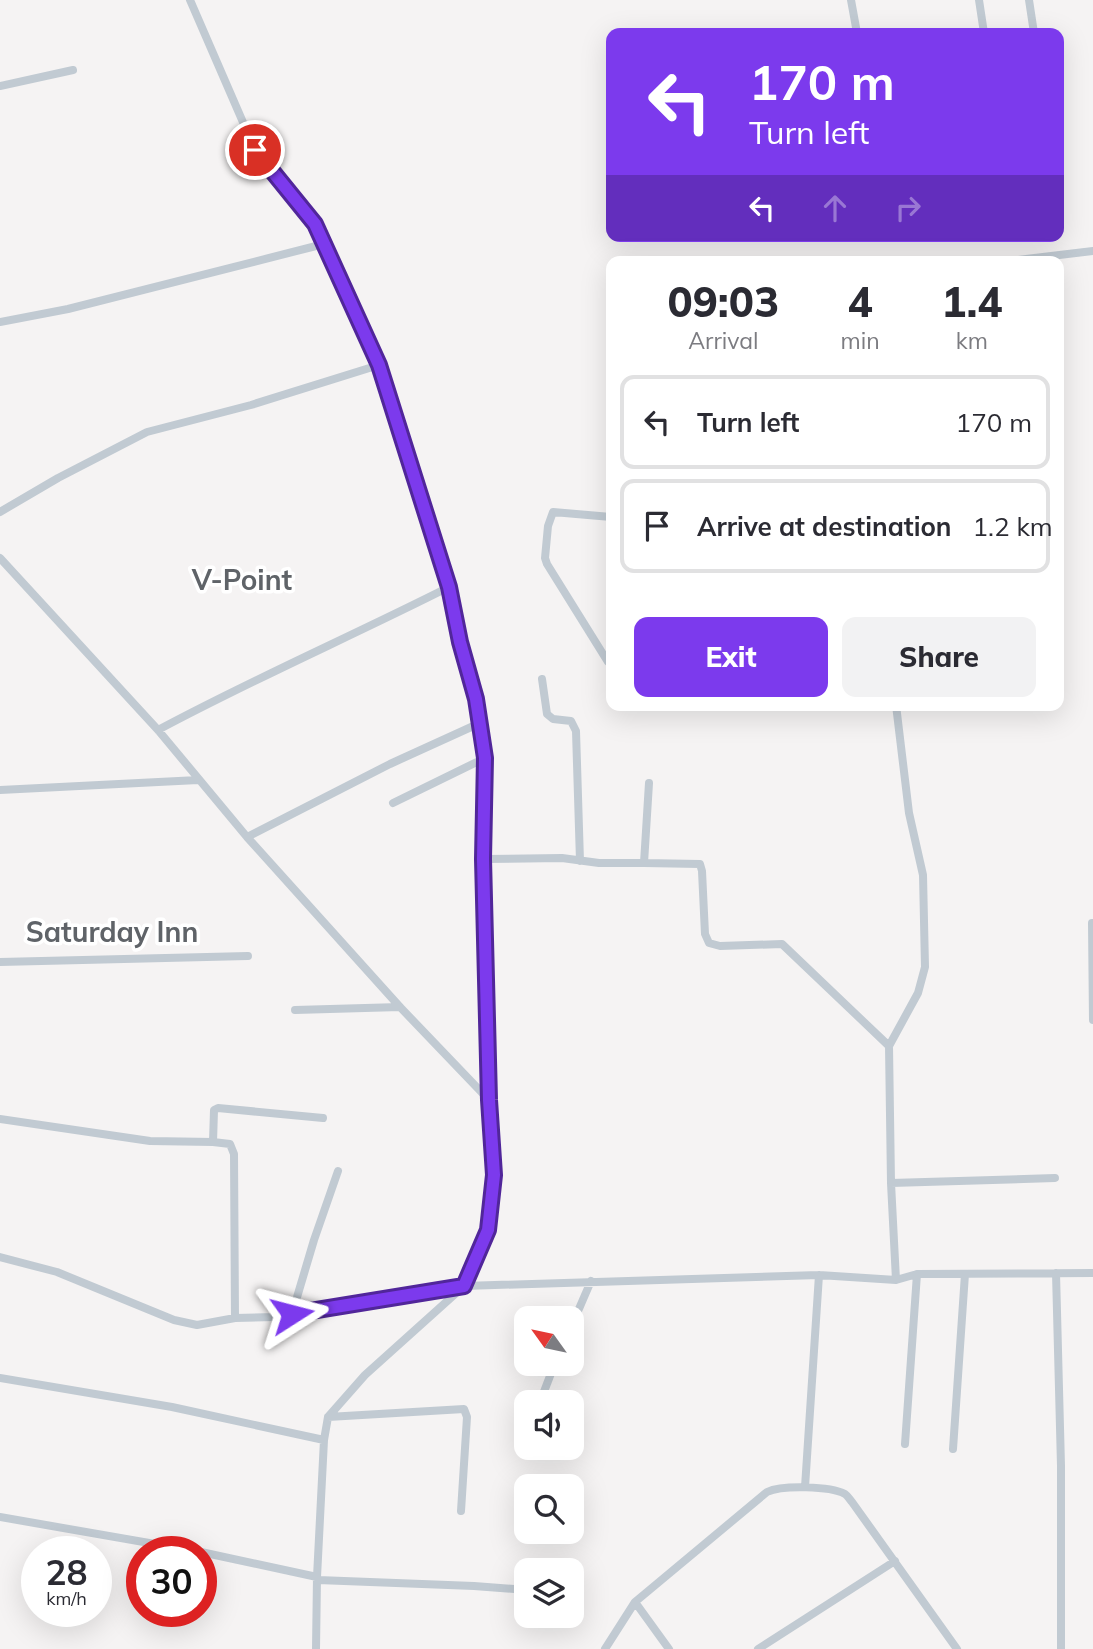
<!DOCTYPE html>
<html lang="en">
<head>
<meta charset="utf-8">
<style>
	:root { --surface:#fff; --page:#f2f2f3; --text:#2b2b33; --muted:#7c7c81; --line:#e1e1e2; --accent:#7c3aed }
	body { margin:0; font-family:Mulish,sans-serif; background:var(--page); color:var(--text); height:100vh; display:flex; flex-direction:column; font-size:26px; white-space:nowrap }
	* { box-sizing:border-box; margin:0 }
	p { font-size:23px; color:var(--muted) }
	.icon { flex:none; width:38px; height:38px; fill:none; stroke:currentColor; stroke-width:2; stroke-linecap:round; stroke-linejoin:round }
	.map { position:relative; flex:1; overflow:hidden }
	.details { position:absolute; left:606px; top:256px; width:458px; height:455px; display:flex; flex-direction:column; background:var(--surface); border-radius:14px; box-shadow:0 7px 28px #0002 }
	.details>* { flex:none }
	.hud { position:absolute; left:606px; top:28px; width:458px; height:214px; border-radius:14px; box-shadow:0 7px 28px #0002; background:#7c3aed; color:#fff; overflow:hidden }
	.needle { width:46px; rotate:303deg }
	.tools { position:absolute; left:514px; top:1306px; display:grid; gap:14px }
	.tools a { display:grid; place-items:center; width:70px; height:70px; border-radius:14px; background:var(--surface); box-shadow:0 7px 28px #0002; font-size:35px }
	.speed { position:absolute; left:21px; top:1536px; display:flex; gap:14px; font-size:35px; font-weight:700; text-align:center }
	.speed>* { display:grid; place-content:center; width:91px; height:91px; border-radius:50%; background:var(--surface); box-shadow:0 7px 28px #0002; line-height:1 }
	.speed small { font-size:18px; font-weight:400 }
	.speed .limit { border:10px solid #d22; background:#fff; color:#111 }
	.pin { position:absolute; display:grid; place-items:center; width:60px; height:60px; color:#fff; margin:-30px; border:4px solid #fff; border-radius:50%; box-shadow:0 2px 7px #0007 }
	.me { position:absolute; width:77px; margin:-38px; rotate:81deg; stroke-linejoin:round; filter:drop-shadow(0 0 5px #0008) }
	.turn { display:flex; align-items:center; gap:24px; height:147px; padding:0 28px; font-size:32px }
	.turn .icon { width:91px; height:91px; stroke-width:2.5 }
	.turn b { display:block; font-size:49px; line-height:60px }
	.lanes { display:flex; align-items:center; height:66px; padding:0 28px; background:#0003; justify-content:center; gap:35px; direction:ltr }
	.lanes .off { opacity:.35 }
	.eta { display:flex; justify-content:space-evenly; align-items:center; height:119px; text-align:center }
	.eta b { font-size:42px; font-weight:800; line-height:49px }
	.primary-button { display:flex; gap:14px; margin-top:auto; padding:14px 28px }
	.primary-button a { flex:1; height:80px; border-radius:14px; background:var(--accent); color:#fff; font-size:28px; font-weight:800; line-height:80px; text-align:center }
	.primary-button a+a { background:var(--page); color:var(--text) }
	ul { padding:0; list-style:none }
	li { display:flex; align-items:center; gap:21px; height:94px; margin:0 14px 10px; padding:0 14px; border:4px solid var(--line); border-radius:14px }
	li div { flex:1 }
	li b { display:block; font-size:26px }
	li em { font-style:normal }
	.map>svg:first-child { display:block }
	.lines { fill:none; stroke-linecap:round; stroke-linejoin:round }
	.minor { stroke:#c1cad2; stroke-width:8 }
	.route-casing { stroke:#51269a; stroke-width:18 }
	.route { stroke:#7c3aed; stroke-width:12 }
	.labels { text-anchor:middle; stroke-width:7; stroke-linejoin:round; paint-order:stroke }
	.quarter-label { font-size:28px; font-weight:bold; fill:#5f6368; stroke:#fff }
</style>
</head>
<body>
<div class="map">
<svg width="1093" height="1649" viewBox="0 0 1093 1649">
	<rect width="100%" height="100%" fill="#f5f3f3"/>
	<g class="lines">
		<path class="minor" d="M190,0L255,150L315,224L379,365L449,587L460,642L476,699L485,758L483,859L489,1100L494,1175L488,1231L464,1286L365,1375L328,1417L324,1440L317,1577L316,1649
			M851,0L857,33
			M979,0L984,33
			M1029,0L1034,33
			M0,86L73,70
			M1009,261L1093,251
			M0,322L68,309L324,244
			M0,512L58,478L147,432L251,405L379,365
			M0,558L158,730L247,837L400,1007L489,1100
			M608,662L547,564L545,558L548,526L553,512L611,517
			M542,679L547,714L553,719L571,721L576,731L580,861
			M896,705L909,813L923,875L925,967L918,993L889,1046L891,1183L896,1280
			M158,730C253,679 352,636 449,587
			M0,790L198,780
			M393,803L485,758
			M247,837L390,764L480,723
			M483,859L562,858L599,863H644L649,783
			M644,863L700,864L702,871L705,934L709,943L720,946L782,944L889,1046
			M1092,923L1093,1020
			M0,962L248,956
			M295,1010L400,1007
			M0,1119L150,1141L213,1142
			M891,1183L1055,1178
			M0,1257L57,1272L174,1320L197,1325L235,1318L275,1317L464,1286L819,1275L896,1280L917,1274L1093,1273
			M1056,1273L1061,1466V1649
			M292,1314L314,1240L338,1171
			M235,1318L234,1154L230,1144L213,1142L214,1110L218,1108L323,1118
			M572,1325L591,1281
			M0,1378L172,1407L324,1440
			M540,1402L555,1363
			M328,1417L464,1409L467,1417L461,1511
			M905,1444L917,1274
			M953,1449L965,1274
			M805,1487L819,1275
			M0,1517L201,1552
			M201,1552L317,1577
			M318,1580L474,1586L527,1590
			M635,1602L669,1649
			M605,1649L635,1602L767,1492C782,1485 830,1486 845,1494C848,1496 850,1500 852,1502L957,1649
			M758,1649L895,1561"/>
	</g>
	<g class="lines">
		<g class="route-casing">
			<path id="route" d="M255,150L315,224L379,365L449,587L460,642L476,699L485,758L483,859L489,1100L494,1175L488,1230L464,1286L292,1314"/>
		</g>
		<use href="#route" class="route"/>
	</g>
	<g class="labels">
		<g class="quarter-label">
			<text x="242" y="590">V-Point</text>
			<text x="112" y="942">Saturday Inn</text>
		</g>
	</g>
</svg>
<div class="tools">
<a><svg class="needle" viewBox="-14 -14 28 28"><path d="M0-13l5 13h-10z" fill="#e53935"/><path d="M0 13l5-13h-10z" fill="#7c7c81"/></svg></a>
<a><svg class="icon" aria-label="sound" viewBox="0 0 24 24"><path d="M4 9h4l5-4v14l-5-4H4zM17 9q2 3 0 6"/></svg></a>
<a><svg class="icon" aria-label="search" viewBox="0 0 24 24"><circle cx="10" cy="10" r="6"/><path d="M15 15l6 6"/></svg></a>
<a><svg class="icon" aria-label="layers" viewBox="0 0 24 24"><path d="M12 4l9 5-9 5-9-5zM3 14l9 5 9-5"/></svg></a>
</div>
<div class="speed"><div>28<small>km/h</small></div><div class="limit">30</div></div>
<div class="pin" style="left:255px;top:150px;background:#d93025"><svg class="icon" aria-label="arrive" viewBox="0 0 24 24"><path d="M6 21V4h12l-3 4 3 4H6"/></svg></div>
<svg class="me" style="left:292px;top:1314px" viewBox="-20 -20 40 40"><path d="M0-17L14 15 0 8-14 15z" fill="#7c3aed" stroke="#fff" stroke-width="4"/></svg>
<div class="hud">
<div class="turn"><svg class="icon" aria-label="left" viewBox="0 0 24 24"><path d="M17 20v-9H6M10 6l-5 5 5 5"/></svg><div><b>170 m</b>Turn left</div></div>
<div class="lanes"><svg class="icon" aria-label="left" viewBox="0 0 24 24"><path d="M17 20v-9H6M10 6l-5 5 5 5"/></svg><svg class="icon off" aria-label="ahead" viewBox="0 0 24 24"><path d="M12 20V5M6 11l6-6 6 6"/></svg><svg class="icon off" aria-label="right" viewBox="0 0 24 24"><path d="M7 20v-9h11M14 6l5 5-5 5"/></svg></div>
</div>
<section class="details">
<div class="eta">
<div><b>09:03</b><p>Arrival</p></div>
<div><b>4</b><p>min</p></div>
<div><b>1.4</b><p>km</p></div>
</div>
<ul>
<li><svg class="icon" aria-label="left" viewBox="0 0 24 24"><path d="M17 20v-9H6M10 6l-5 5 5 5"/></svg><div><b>Turn left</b></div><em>170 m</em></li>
<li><svg class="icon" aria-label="arrive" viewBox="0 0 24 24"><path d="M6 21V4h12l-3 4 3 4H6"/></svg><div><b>Arrive at destination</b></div><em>1.2 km</em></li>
</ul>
<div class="primary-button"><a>Exit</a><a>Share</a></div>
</section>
</div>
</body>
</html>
